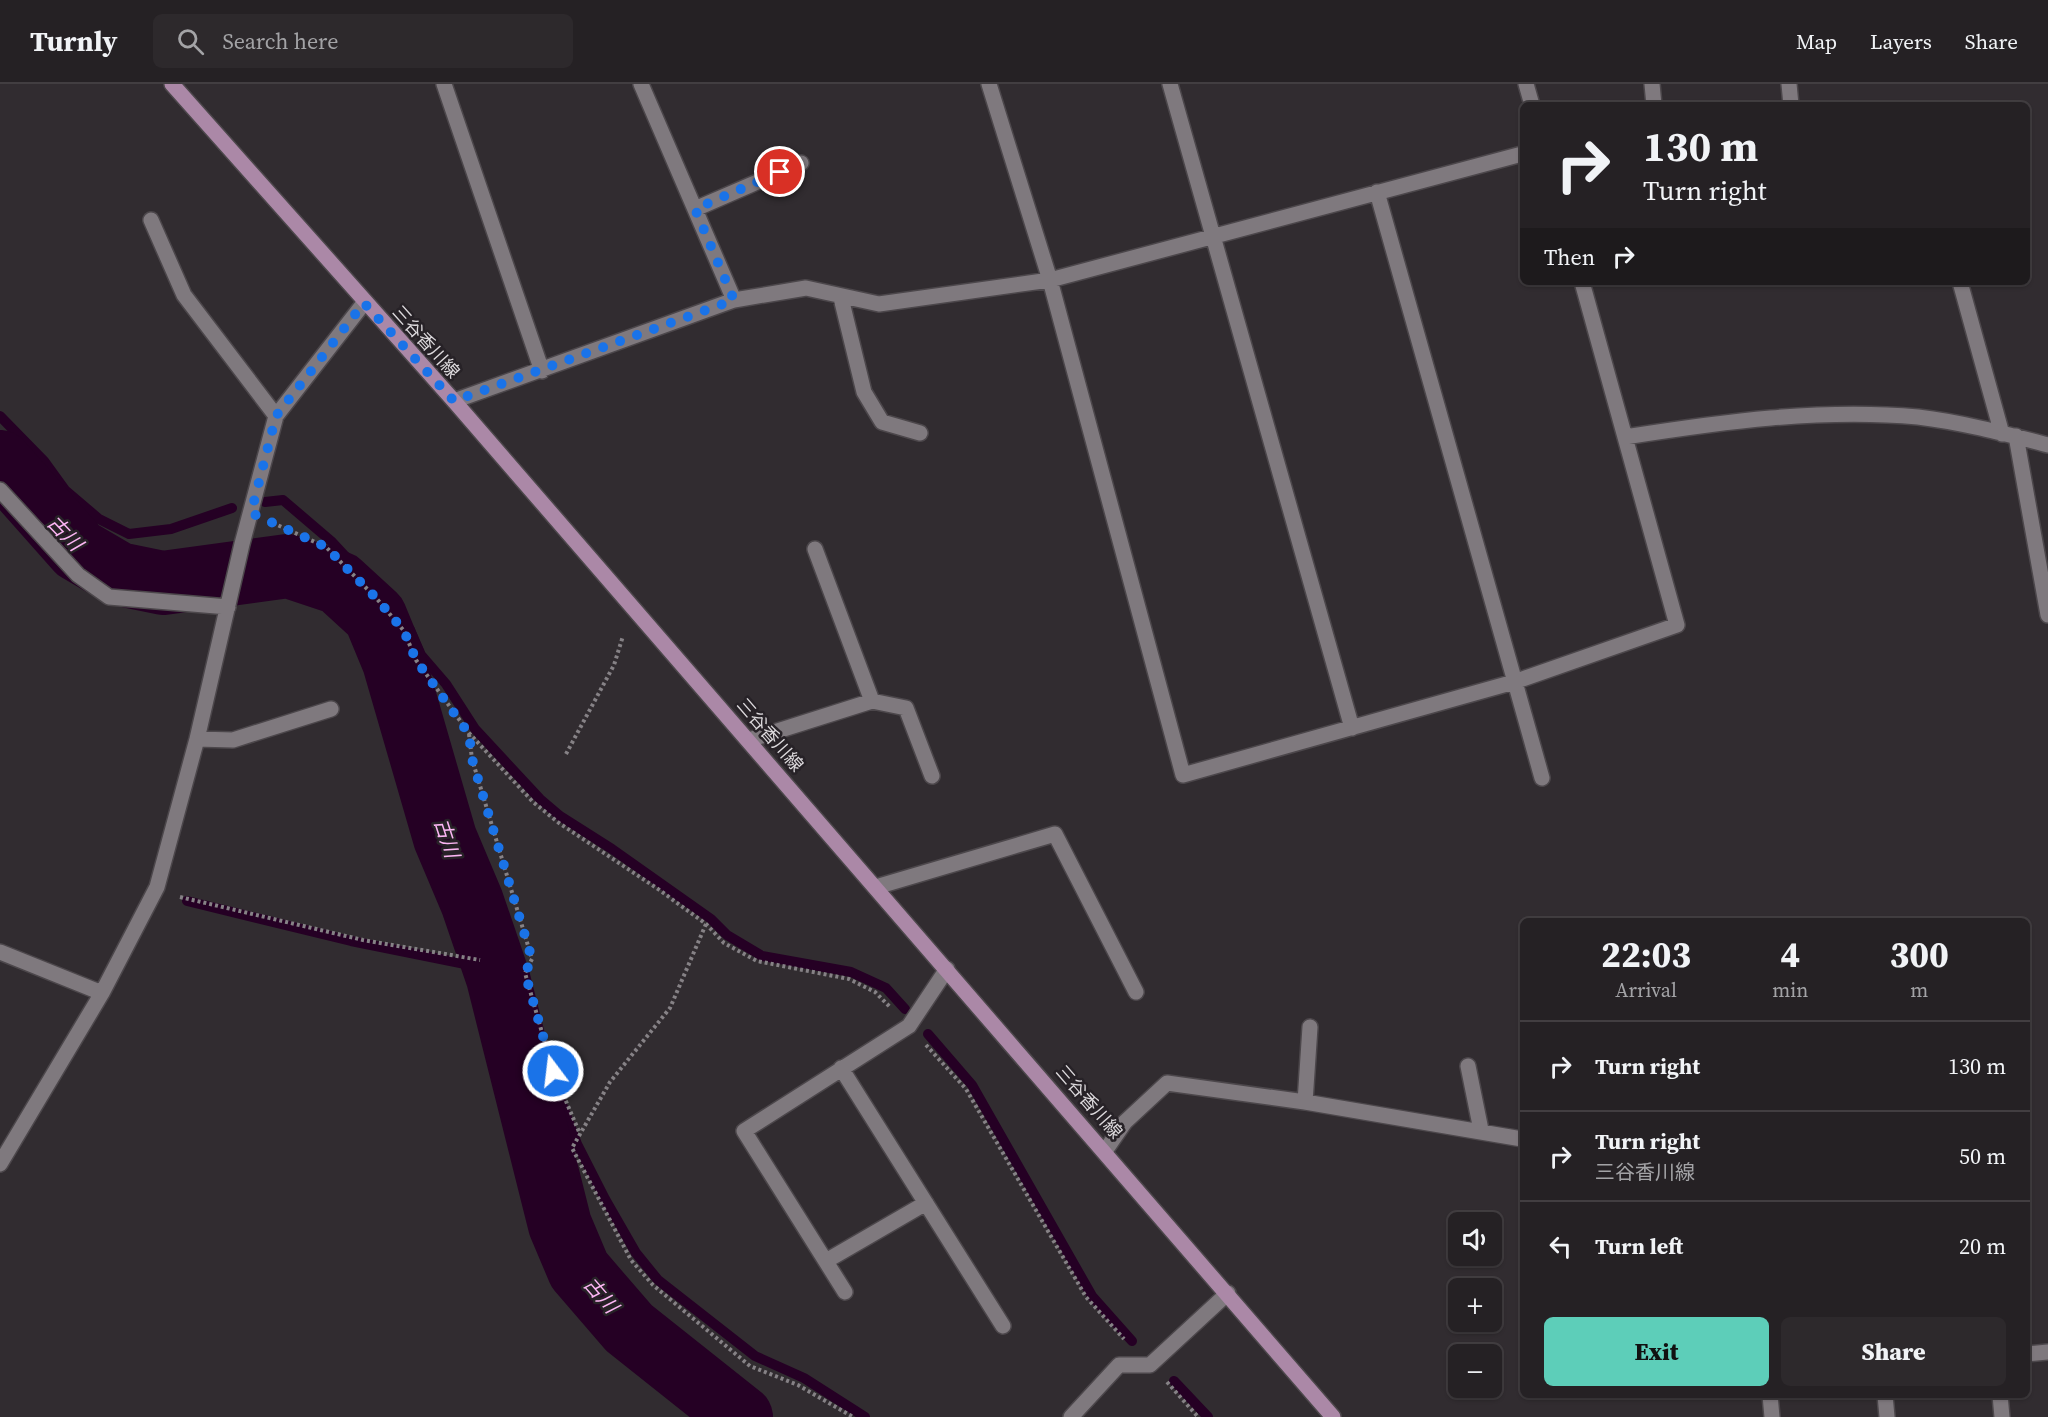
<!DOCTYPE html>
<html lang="en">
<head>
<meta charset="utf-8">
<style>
	:root { --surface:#252124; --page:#2d292c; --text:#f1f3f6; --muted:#a3a3a6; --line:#423e41; --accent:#5dceb9 }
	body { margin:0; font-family:"Source Serif 4","Noto Sans JP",serif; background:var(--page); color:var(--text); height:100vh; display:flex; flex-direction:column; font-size:22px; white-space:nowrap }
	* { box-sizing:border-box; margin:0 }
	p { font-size:20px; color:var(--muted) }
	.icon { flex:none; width:33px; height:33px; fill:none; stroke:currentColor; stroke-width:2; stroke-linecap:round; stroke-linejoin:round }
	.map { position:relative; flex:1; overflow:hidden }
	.side { position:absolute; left:1520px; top:834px; width:510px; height:480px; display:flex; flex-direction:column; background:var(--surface); border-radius:9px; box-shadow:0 2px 4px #0004,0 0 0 2px var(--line) }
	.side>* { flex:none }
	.top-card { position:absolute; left:1520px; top:18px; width:510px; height:183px; border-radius:9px; box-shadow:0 2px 4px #0004,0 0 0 2px var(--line); background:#252124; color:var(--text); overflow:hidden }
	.buttons { position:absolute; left:1448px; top:1128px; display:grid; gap:12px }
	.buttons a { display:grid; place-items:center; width:54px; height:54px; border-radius:9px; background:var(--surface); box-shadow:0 2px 4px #0004,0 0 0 2px var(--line); font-size:30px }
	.pin { position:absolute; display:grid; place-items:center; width:51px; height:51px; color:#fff; margin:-26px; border:3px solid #fff; border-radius:50%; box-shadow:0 2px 6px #0007 }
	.me { position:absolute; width:66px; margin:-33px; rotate:345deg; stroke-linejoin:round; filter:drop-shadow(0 0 4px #0008) }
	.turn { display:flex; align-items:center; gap:21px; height:126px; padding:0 24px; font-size:27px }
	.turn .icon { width:78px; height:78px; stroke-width:2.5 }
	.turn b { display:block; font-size:42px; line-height:51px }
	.then { display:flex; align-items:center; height:57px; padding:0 24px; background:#0003; gap:12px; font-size:22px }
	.eta { display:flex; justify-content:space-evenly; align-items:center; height:102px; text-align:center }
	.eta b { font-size:36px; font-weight:800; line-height:42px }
	.primary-button { display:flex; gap:12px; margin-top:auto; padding:12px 24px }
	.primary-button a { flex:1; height:69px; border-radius:9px; background:var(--accent); color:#111; font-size:24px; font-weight:800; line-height:69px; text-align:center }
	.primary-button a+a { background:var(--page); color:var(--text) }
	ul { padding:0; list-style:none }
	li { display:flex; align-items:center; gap:18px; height:90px; padding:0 24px; border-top:2px solid var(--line) }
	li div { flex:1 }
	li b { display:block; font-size:22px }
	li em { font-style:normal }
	header { display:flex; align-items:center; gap:36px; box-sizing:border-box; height:84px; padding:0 30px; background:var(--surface); border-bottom:2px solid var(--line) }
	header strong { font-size:28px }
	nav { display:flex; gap:33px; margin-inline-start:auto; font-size:21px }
	.search { width:420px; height:54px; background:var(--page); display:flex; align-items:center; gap:15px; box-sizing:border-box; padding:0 21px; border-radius:9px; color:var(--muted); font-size:22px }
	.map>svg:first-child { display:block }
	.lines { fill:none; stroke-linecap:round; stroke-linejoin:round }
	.stream { stroke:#250024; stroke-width:10 }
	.river { stroke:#250024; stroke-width:64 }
	.minor-casing { stroke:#4c474b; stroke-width:18 }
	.major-casing { stroke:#4c474b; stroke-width:18 }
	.path { stroke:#868286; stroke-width:4; stroke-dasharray:3 3; stroke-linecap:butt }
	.minor { stroke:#7f797e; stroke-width:15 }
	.major { stroke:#ab88a7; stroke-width:15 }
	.route { stroke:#1a73e8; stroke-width:10; stroke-dasharray:0 18 }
	.labels { text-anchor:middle; stroke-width:5; stroke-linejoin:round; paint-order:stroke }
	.street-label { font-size:18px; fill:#dcd9dc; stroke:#272227 }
	.water-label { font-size:20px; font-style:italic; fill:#fcb6f4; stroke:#272227 }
</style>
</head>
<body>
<header>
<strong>Turnly</strong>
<div class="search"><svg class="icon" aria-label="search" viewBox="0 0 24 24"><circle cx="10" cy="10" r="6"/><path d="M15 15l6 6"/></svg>Search here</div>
<nav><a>Map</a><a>Layers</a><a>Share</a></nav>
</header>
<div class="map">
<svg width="2048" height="1333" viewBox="0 0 2048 1333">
	<rect width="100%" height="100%" fill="#312c30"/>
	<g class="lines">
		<path class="stream" d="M0,332L44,377L65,406L99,435L129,450L171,445L232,424
			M265,418L283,416L331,457L382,512L410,546L421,571L446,600L475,645L540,715L560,732L612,765L711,835L727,851L762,872L851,888L886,904L905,925
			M187,817L351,857L495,886L515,896L577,1060L605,1115L636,1169L658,1196L755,1272L804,1294L865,1333
			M928,950L972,1001L1092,1212L1132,1257
			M1174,1297L1208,1333"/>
		<path class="river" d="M0,378L78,466L119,490L163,499L288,482L339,499L375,532L394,578L445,754L472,818L498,894L560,1141L579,1186L629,1244L741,1333"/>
		<g class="minor-casing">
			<path id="minor" d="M444,0L542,287
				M641,0L734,216
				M989,0L1050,196L1183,691L1514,598L1677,541L1582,198
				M1170,0L1352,644
				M1526,0L1532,21
				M1652,0L1654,21
				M1789,0L1791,21
				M1377,108L1542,694
				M695,125L801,79
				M151,136L184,211L276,332
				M1960,198L2002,350
				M841,214L864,308L882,338L920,349
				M454,317L734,216L806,204L879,220L1050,196L1522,70
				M2016,352L2048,531
				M1625,353C1721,338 1820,324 1918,333C1961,338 2006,350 2048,361
				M0,406L78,491L109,513L228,523
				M815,465L872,617
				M197,655L233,656L331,625
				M749,656L872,617L906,624L932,692
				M876,803L1055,750L1136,908
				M0,868L102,909
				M1468,982L1481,1046
				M841,984L1003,1242
				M1305,1018L1310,943
				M1105,1067L1125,1038L1167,999L1305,1018L1522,1055
				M0,1080L102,909L157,803L197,655L242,460L276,332L364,219
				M826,1177L926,1119
				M845,1208L744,1047L909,942L947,885
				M2026,1270L2048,1268
				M1770,1311L1772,1333
				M1885,1311L1887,1333
				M2000,1311L2002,1333
				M1071,1333L1119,1281H1150L1228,1209"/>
		</g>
		<g class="major-casing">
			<path id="major" d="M172,0L454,317L1333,1333"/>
		</g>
		<path class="path" d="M273,439L326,463L377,515L404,547L416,576L469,649L533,718L559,739L658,805L706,840L724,859L757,877L849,895L875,908L890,923
			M469,650L472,675L532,875L525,889L553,987L580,1050
			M566,670L614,581L623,552
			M180,813L363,856L480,876
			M706,840L670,924L610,998L572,1064L631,1176L653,1201L750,1282L798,1301L853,1333
			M926,961L966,1005L1086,1213L1124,1255
			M1167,1298L1198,1333"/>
		<use href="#minor" class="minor"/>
		<use href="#major" class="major"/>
	</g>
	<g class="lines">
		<path class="route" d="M553,987L525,889L532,875L472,675L469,650L416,576L404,547L377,515L326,463L251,429L276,332L364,219L454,317L734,216L695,125L780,88"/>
	</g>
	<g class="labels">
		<g class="street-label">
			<text transform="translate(426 258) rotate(48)" y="6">三谷香川線</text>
			<text transform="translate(770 651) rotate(49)" y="6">三谷香川線</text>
			<text transform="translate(1089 1018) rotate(49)" y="6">三谷香川線</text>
		</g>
		<g class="water-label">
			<text transform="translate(65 449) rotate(46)" y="7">古川</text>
			<text transform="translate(447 754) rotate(72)" y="7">古川</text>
			<text transform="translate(601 1211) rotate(49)" y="7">古川</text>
		</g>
	</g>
</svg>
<div class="buttons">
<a><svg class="icon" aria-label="sound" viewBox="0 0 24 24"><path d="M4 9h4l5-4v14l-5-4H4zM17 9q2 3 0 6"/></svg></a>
<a>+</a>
<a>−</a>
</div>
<div class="pin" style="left:780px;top:88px;background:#d93025"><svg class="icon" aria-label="arrive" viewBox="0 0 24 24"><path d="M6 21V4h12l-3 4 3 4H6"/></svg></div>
<svg class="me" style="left:553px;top:987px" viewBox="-20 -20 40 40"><circle r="17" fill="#1a73e8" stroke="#fff" stroke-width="3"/><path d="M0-11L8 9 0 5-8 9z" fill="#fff"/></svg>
<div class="top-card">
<div class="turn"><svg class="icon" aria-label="right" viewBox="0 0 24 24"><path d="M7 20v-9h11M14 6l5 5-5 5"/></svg><div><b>130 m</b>Turn right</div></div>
<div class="then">Then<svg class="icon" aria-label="right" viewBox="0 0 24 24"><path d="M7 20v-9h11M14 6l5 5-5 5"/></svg></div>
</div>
<section class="side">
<div class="eta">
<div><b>22:03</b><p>Arrival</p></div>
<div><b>4</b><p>min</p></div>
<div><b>300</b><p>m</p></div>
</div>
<ul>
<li><svg class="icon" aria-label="right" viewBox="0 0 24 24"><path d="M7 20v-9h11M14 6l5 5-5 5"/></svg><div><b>Turn right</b></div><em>130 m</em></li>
<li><svg class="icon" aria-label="right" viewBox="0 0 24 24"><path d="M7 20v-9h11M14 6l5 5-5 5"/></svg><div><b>Turn right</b><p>三谷香川線</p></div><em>50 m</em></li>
<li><svg class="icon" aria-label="left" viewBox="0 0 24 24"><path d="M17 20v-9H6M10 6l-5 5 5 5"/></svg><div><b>Turn left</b></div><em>20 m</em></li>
</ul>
<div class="primary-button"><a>Exit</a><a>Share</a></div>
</section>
</div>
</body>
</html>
